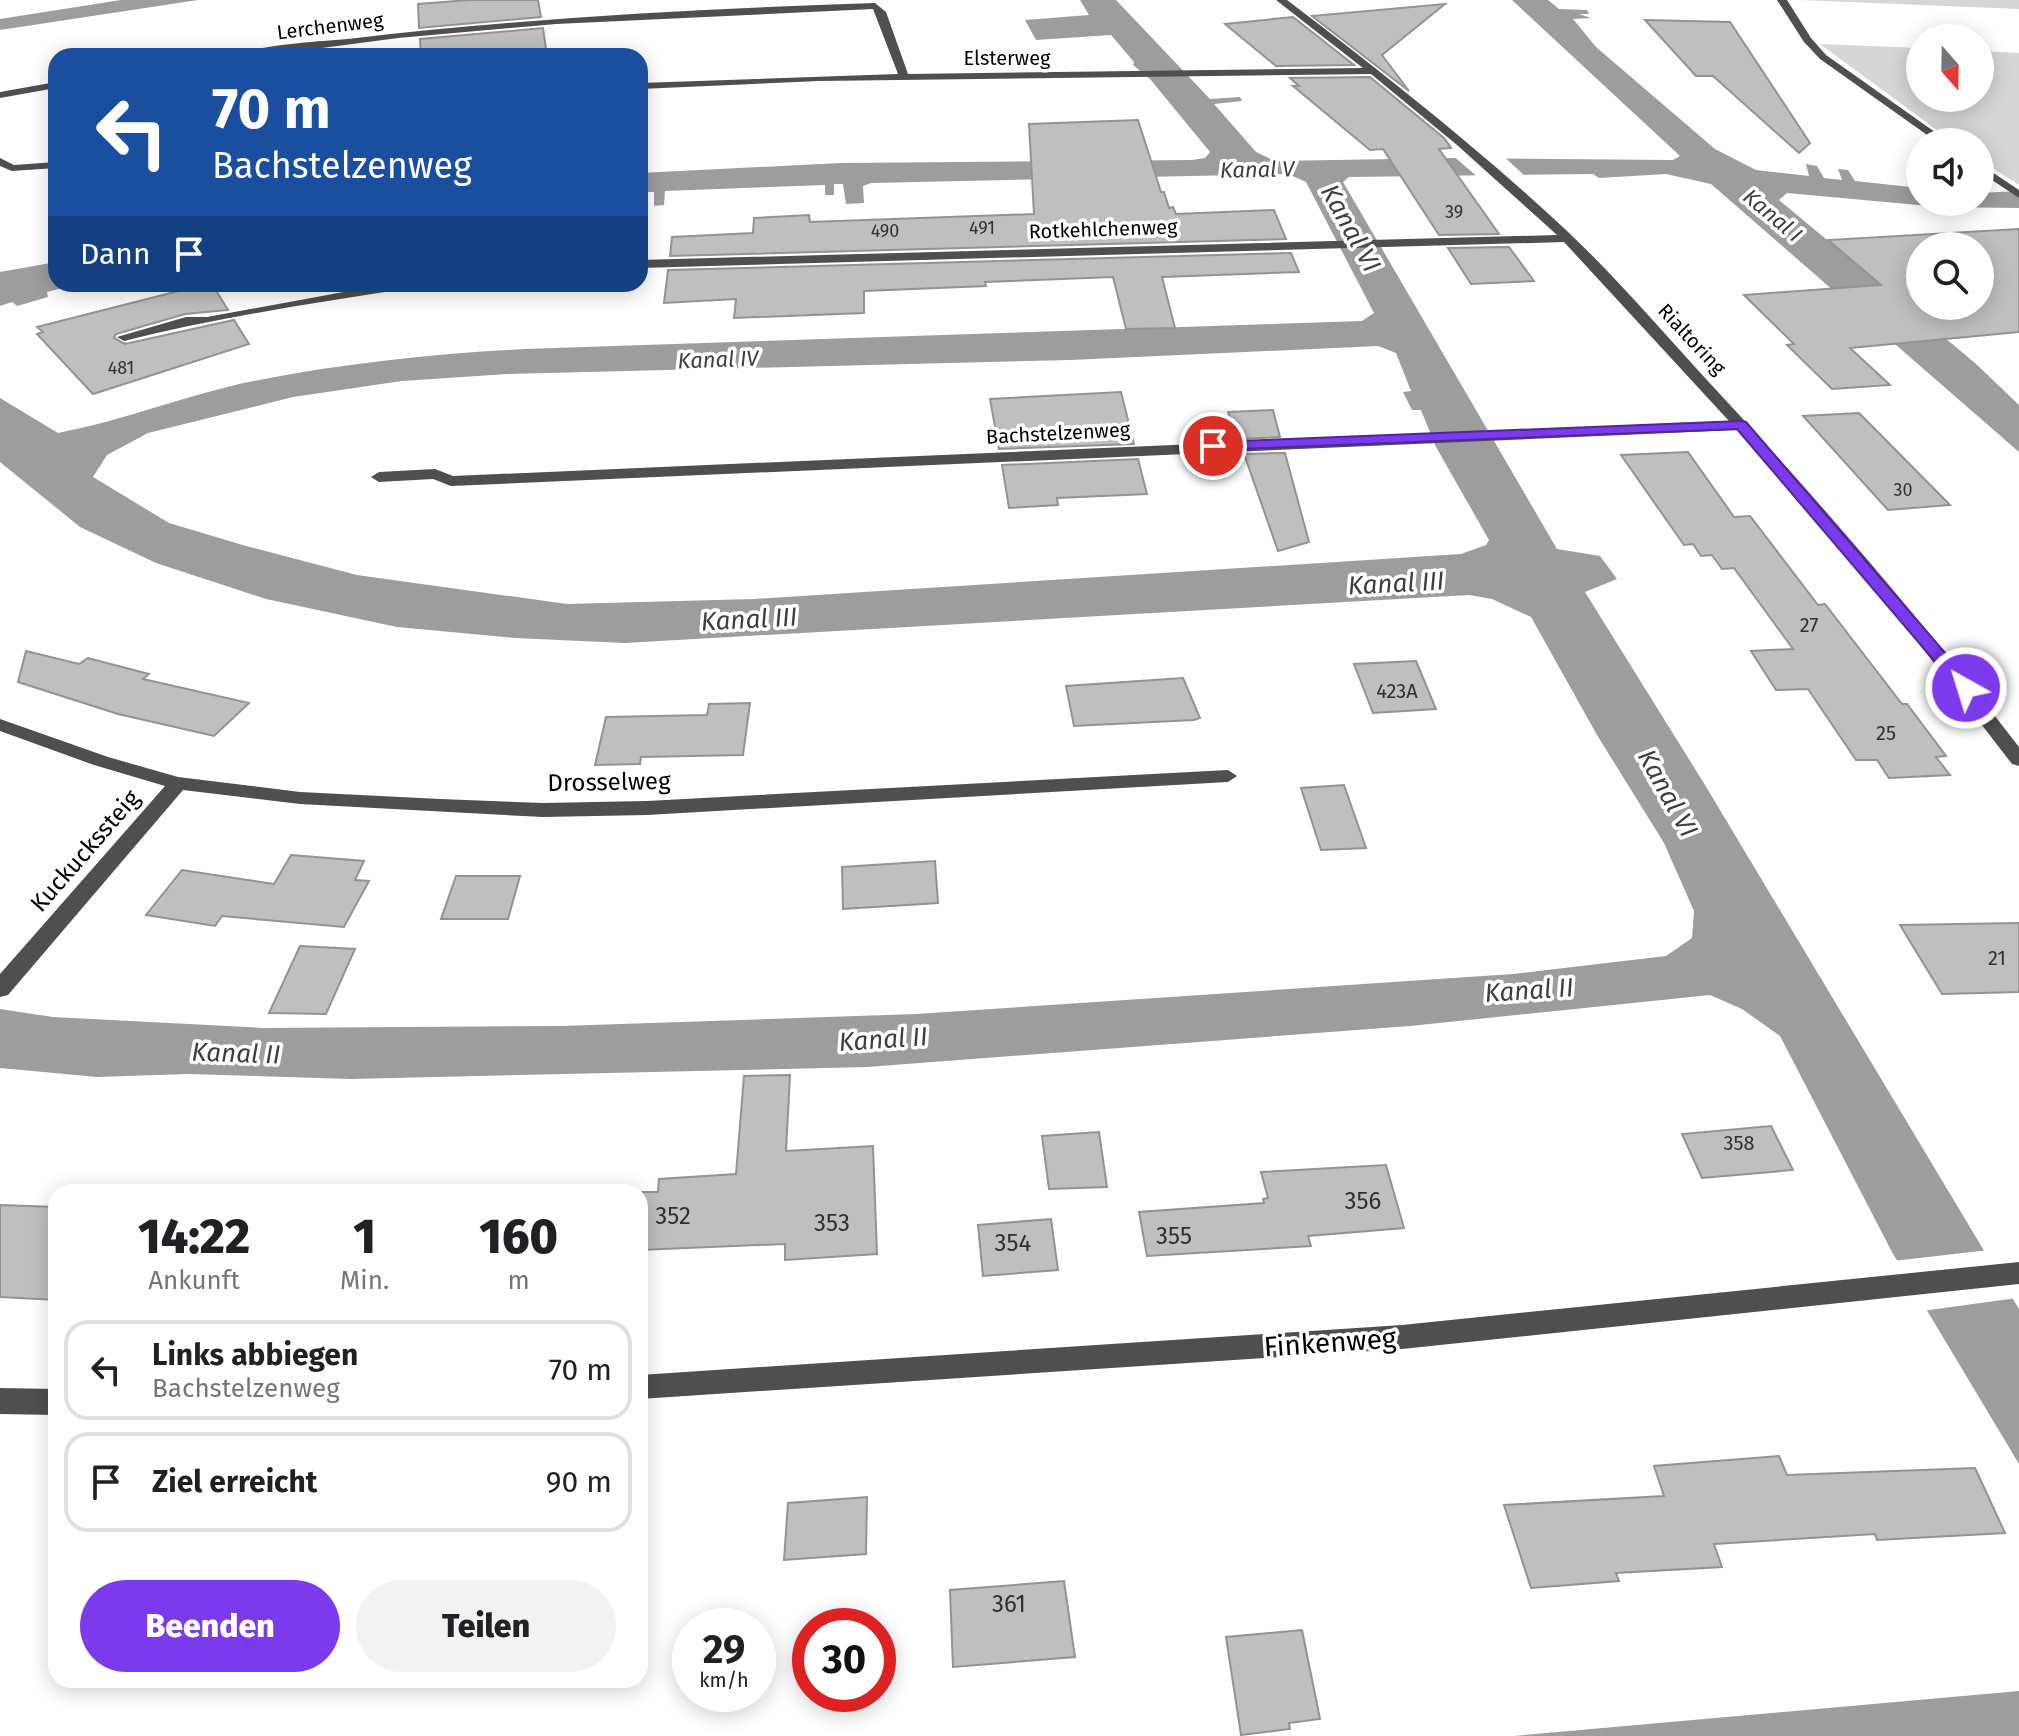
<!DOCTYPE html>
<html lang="de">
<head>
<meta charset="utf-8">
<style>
	:root { --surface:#fff; --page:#f2f2f2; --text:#202124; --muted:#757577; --line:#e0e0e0; --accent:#7c3aed }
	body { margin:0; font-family:"Fira Sans",sans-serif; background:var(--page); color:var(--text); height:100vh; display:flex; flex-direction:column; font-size:30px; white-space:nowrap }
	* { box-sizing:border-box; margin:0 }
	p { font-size:26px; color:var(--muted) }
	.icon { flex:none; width:44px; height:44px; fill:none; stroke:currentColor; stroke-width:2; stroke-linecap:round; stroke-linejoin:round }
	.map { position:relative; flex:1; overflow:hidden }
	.sheet { position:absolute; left:48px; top:1184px; width:600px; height:504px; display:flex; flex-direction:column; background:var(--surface); border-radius:24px; box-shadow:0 4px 20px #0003 }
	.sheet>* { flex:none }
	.banner { position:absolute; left:48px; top:48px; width:600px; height:244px; border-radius:24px; box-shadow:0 4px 20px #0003; background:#1a4fa0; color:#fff; overflow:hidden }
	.needle { width:52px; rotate:160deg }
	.controls { position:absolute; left:1906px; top:24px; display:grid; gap:16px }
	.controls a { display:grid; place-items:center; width:88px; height:88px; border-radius:50%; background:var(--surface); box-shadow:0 4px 20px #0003; font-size:40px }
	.speed { position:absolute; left:672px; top:1608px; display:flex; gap:16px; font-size:40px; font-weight:700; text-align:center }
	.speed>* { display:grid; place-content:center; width:104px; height:104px; border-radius:50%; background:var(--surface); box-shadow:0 4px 20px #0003; line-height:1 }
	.speed small { font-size:20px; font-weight:400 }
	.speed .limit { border:12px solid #d22; background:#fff; color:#111 }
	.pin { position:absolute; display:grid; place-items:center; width:68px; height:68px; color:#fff; margin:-34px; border:4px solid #fff; border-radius:50%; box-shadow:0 2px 8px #0007 }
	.me { position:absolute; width:88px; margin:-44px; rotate:321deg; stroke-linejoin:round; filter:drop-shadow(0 0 6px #0008) }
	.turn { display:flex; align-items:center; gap:28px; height:168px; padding:0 32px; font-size:36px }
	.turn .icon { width:104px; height:104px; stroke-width:2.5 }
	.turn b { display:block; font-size:56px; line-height:68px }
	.then { display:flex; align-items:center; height:76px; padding:0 32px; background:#0003; gap:16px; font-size:30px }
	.eta { display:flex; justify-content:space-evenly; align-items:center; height:136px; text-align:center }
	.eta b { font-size:48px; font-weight:800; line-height:56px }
	.button { display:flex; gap:16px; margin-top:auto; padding:16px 32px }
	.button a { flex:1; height:92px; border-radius:48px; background:var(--accent); color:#fff; font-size:32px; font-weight:800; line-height:92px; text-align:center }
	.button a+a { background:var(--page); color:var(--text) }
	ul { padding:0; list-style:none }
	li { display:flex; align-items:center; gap:24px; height:100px; margin:0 16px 12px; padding:0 16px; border:4px solid var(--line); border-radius:24px }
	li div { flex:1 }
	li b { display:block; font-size:30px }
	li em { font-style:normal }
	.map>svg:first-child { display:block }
	.green { fill:#d6d6d6 }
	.water { fill:#9d9d9d; fill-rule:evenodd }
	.pier { fill:#fff }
	.building { fill:#bfbfbf; stroke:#939393; stroke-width:2; fill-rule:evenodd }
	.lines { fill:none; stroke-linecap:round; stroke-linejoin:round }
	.minor { fill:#4f4f4f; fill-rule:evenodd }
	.route { fill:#7c3aed; stroke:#51269a; stroke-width:2 }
	.labels { text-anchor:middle; stroke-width:7; stroke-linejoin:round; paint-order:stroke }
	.far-number-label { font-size:18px; fill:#303030 }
	.far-street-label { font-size:20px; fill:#000; stroke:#fff }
	.number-label { font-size:20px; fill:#303030 }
	.far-water-label { font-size:22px; font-style:italic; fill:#3e3e3e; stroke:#fff }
	.street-label { font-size:24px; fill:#000; stroke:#fff }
	.near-number-label { font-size:24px; fill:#303030 }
	.water-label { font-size:26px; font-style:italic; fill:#3e3e3e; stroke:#fff }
	.near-street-label { font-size:28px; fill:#000; stroke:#fff }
</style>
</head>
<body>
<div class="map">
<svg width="2019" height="1736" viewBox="0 0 2019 1736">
	<rect width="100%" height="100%" fill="#fff"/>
	<path class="green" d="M1800,0H2019V9Z
		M1820,44L1920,48V98H1980V51L2019,53V185L1980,160V142H1953Z"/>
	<path class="water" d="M121,0H198L0,30V19Z
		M1080,0H1116L1210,99L1240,97L1242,101L1214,104L1256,152L1275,161L1455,158L1673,160L1680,156L1512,0H1548L1559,9L1587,10L1589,14H1579L1591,18L1573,19L1596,47L1715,149L1756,170L1809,176L1806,164L1817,166L1824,178L1842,180L1838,169L1848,170L1855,181L1920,188V202H1980V193L2019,191V208L1940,207L1787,193L1779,200L1975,363L2019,405V452L1711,184L1666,174L1599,178L1593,174L1349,177L1343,182L1557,549L1600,556L1617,579L1585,592L1705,785L2019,1309V1464L1892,1252L1780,1036L1742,1009L1710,995L1410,1026L867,1067L351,1079L188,1074L97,1077L0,1068V1009L53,1017L264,1028L561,1026L916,1014L1513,974L1666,956L1692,938L1694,911L1664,843L1597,735L1531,617L1492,599L1469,595L625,643L515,638L397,627L266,599L156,563L80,527L0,462V398L58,433C127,420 191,393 259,380C347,363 435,354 525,349L1362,321L1374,313L1306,182L1288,174L871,183L863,186L864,203L846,204L843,184H834V195H825V185L665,191L664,205L654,206V192H640V173L841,163L1192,160L1205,158L1210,152L1150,79L1133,65L1134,62L1111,35L1036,40L1025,20L1089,15ZM1378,346L1396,353L1411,391L1403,392L1412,410H1421L1436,447L1489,540L1486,545L1461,554L754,599L567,604L357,575L246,546L169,523L93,477L107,455L148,433L293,397L402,381L507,374L1070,360Z
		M56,262V284H78L47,292L48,297L17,306L12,302L0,306V272Z
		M2019,1691V1736H1514Z"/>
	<path class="pier" d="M1451,154H1501L1527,178L1480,179Z
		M1989,1250L2017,1298L1922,1311L1893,1261Z"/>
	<path class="building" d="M469,0H538L541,17L419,28L418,4Z
		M1445,4L1382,55L1409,91L1312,16Z
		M1293,17L1354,65L1276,66L1225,24Z
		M1645,20L1730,22L1810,143L1799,153L1713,76H1696Z
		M543,28L546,49L515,51L517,56H421L420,39Z
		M1370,77L1444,138L1451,148L1439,149L1499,234L1439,235L1383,149L1370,150L1293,86H1299L1290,78Z
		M1138,120L1161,192H1164L1169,208L1173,207L1176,214L1274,210L1286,239L670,256L672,237L753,233L754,218L809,215L810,222L1034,214L1029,124Z
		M2019,229V332L1850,348L1890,385L1832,389L1787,345L1794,344L1744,295L1881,285L1828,240ZM1920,246H1980V306H1920Z
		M1509,247L1534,281L1471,284L1448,248Z
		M1291,253L1299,272L1162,277L1175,328L1126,329L1113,277L985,282L986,286L864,291V313L734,318L736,299L664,303L668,270Z
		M206,284H212L228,310L185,314L116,334L114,338L125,344L234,320L249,344L93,394L37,334L43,332L37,327Z
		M1121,392L1134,444L999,449L990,399Z
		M1273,410L1280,437L1238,439L1228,412Z
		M1859,413L1950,505L1888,510L1803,416Z
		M1688,452L1734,517L1750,516L1818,605L1825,604L1902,704H1907L1946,756L1936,757L1950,775L1889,778L1877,760H1856L1808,689L1776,690L1751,651L1793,649L1734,568L1722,569L1712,555L1701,556L1693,544L1684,545L1621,455Z
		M1285,453L1309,542L1278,551L1244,454Z
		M1138,459L1147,494L1057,498L1058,505L1009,508L1002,465Z
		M26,651L79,664L88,658L149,674L143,679L249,703L214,736L118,714L18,682Z
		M1416,661L1436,709L1373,713L1354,664Z
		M1183,678L1200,718L1194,720L1074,726L1066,686Z
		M750,703L743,755L641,757L640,764L595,765L606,717L707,715L709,704Z
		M1344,785L1366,848L1321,850L1301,788Z
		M291,855L364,861L355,880L369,881L344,927L222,916L215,926L146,915L182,870L274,884Z
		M935,861L938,903L843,909L842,867Z
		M456,876H520L508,919H441Z
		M2019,923V992L1942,994L1900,925Z
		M300,946L355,949L326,1014L269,1013Z
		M790,1075L786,1151L873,1146L877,1254L785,1260V1244L640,1250V1192H658L659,1179L736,1174L744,1076Z
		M1771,1126L1793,1170L1702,1178L1682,1134Z
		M1099,1132L1107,1187L1049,1189L1042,1136Z
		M1386,1165L1404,1228L1308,1236L1311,1246L1147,1256L1139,1212L1264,1203L1263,1199L1268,1198L1261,1172Z
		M0,1205L56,1207V1300L0,1297Z
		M1051,1219L1058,1270L983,1276L978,1225Z
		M1779,1456L1787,1475L1975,1468L2005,1533L1877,1540L1875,1534L1714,1544L1722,1567L1616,1573L1619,1581L1531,1588L1504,1505L1664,1496L1654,1466Z
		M867,1497L866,1554L784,1560L788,1503Z
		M1064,1581L1075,1657L953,1667L950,1590Z
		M1302,1630L1320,1719L1289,1723L1290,1729L1241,1735L1226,1637Z"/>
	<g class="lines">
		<path class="minor" d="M1276,0H1287C1383,73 1477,147 1566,230C1616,277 1660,329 1706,379C1816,497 1921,619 2019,747V766L2012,764L1896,614L1737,430L451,486L433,479L379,482L371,477L379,472L435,469L453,476L1729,421L1564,242L640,268V260L1557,235L1457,145L1371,74L819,81L640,89V83L898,74L873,9L556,24L398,38L261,56H235C253,45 324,41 348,39C523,18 699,9 875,3L886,12L908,74L1363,68Z
			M1777,0H1787L1811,38L1826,55L1949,142H1937L1820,59L1804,42Z
			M56,82V88L0,98V92Z
			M0,158L14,165L56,162V168L12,171L0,166Z
			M1980,164L2019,190V198L1980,172Z
			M387,284H417L411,288C315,303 218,317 124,341L117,337L186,317H207Z
			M0,719L108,757L178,777L300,792L440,799L543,803L647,801L1228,770L1237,776L1228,782L647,815L543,817L300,804L183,790L8,995L0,997V974L165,786L94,765L0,731Z
			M2019,1262V1284L1402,1349L640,1399V1375L1402,1325Z
			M0,1388L56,1389V1415L0,1414Z"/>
	</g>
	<path class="route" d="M1741,421L1746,422L1972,684V691H1960L1737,429L1213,450L1207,446L1213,442Z"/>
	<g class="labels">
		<g class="far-number-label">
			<text x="1454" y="218">39</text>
			<text x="982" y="234">491</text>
			<text x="885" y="237">490</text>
			<text x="121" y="374">481</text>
			<text x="1903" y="496">30</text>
		</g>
		<g class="far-street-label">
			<text transform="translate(330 26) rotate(-7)" y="7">Lerchenweg</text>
			<text x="1007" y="65">Elsterweg</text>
			<text transform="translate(1103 229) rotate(-2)" y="7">Rotkehlchenweg</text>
			<text transform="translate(1692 339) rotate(47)" y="7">Rialtoring</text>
			<text transform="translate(1058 433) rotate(-3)" y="7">Bachstelzenweg</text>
		</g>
		<g class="number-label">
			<text x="1809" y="632">27</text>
			<text x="1397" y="698">423A</text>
			<text x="1886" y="740">25</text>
			<text x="1997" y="965">21</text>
			<text x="1739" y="1150">358</text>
		</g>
		<g class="far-water-label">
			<text transform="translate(1257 169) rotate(-1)" y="8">Kanal V</text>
			<text transform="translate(1773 215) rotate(40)" y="8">Kanal I</text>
			<text transform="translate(718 359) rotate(-2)" y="8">Kanal IV</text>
		</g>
		<g class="street-label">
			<text transform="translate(609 782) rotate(-1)" y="8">Drosselweg</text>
			<text transform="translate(85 851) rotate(-49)" y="8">Kuckuckssteig</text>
		</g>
		<g class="near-number-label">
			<text x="1363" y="1209">356</text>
			<text x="673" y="1224">352</text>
			<text x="832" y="1231">353</text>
			<text x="1174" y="1244">355</text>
			<text x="1013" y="1251">354</text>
			<text x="1009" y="1612">361</text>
		</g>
		<g class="water-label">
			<text transform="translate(1351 228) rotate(61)" y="9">Kanal VI</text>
			<text transform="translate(1396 583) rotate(-3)" y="9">Kanal III</text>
			<text transform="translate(749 619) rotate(-3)" y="9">Kanal III</text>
			<text transform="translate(1668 793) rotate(61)" y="9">Kanal VI</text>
			<text transform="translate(1529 990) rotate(-4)" y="9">Kanal II</text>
			<text transform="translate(883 1039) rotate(-4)" y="9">Kanal II</text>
			<text transform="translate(236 1053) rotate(2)" y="9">Kanal II</text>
		</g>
		<g class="near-street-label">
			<text transform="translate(1330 1342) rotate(-4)" y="10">Finkenweg</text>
		</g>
	</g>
</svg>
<div class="controls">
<a><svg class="needle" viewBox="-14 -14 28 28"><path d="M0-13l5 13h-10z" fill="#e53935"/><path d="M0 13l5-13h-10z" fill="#757577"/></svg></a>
<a><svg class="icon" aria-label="sound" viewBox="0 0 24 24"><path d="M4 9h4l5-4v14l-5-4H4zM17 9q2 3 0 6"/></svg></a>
<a><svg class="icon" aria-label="search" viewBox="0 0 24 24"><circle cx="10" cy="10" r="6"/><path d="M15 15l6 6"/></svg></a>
</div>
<div class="speed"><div>29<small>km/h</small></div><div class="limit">30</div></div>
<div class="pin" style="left:1213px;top:446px;background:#d93025"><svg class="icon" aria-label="arrive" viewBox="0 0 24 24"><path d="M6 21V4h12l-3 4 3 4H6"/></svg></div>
<svg class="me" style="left:1966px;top:688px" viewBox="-20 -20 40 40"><circle r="17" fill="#7c3aed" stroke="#fff" stroke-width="3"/><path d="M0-11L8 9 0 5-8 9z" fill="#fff"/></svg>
<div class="banner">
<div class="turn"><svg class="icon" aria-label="left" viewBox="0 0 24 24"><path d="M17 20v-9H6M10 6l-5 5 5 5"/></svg><div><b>70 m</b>Bachstelzenweg</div></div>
<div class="then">Dann<svg class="icon" aria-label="arrive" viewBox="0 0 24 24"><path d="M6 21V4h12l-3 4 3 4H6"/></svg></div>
</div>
<section class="sheet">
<div class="eta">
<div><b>14:22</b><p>Ankunft</p></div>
<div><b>1</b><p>Min.</p></div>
<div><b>160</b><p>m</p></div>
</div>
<ul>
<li><svg class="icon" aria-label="left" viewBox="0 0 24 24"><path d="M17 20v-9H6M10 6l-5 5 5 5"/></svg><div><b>Links abbiegen</b><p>Bachstelzenweg</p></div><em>70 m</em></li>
<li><svg class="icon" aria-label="arrive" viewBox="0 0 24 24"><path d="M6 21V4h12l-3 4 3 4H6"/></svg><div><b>Ziel erreicht</b></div><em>90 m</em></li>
</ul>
<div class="button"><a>Beenden</a><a>Teilen</a></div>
</section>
</div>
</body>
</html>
